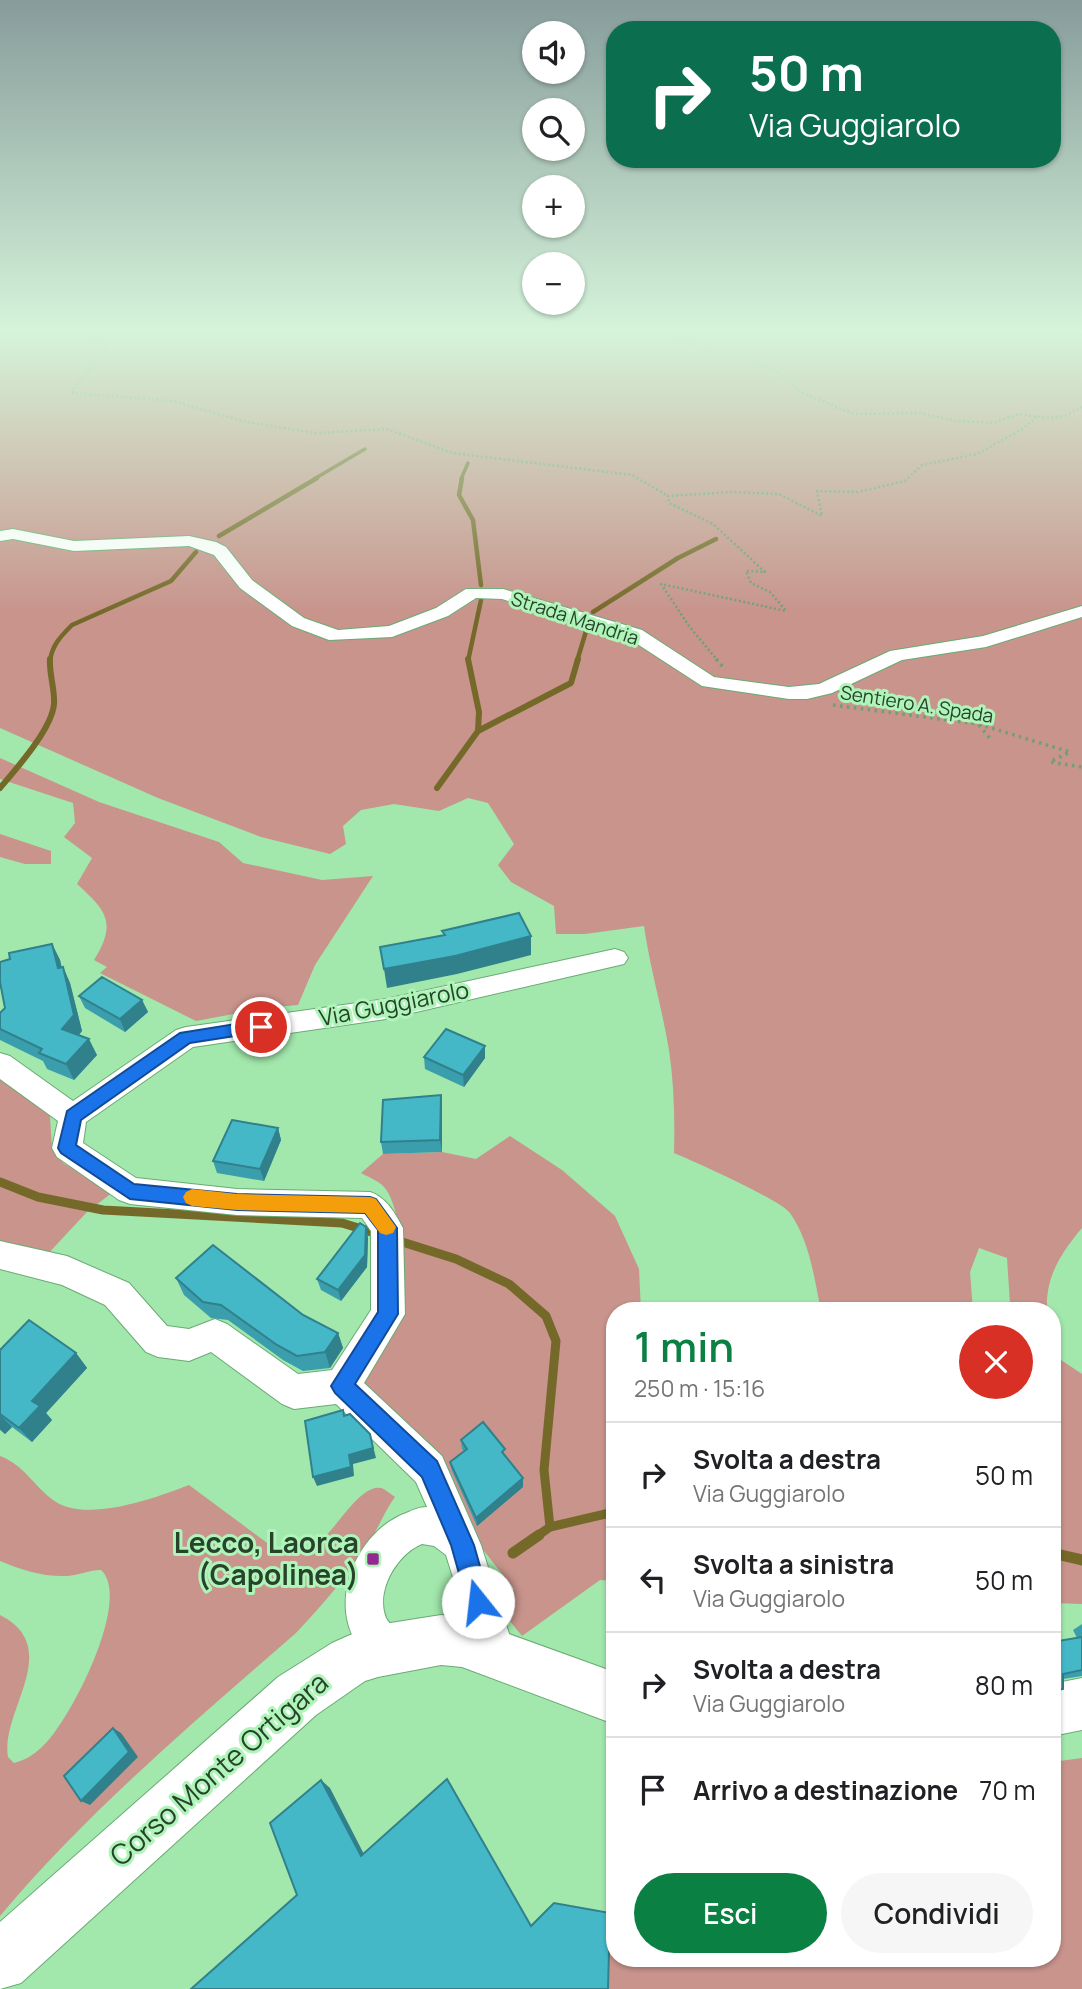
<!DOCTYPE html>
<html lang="it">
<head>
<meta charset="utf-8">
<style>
	:root { --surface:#fff; --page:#f6f6f6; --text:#202124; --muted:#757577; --line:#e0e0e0; --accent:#0b8043 }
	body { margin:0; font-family:Manrope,sans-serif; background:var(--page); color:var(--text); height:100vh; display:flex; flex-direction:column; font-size:26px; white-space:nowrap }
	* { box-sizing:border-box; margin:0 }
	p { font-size:23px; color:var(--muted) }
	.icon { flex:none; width:38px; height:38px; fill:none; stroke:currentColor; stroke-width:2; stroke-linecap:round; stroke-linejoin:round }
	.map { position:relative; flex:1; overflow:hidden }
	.sheet { position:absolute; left:606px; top:1302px; width:455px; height:665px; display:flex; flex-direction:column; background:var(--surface); border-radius:28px; box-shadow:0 2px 5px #0004 }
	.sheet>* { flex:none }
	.banner { position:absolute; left:606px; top:21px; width:455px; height:147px; border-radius:28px; box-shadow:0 2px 5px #0004; background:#0b6e4f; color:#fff; overflow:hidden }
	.tools { position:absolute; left:522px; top:21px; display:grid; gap:14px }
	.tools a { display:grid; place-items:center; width:63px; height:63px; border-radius:50%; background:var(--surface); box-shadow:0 2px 5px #0004; font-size:35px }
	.pin { position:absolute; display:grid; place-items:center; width:60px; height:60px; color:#fff; margin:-30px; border:4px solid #fff; border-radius:50%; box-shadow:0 2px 7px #0007 }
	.me { position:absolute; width:77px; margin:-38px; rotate:344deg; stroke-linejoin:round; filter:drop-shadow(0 0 5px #0008) }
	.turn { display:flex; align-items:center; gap:24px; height:147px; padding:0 28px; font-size:32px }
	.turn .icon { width:91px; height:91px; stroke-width:2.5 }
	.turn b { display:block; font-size:49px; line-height:60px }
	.round { display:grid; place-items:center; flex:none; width:74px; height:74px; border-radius:37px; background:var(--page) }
	.overview { display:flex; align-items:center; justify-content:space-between; height:119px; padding:0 28px }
	h1 { font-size:42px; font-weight:600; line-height:52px; color:var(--accent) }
	.primary-button { display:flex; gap:14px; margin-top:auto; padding:14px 28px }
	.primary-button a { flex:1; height:80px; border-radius:42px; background:var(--accent); color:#fff; font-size:28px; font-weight:600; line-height:80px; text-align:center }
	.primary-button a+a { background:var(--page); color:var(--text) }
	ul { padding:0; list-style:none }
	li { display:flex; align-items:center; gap:21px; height:105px; padding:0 28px; border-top:2px solid var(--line) }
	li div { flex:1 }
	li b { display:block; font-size:26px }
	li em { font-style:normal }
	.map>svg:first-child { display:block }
	.green { fill:#c8948c }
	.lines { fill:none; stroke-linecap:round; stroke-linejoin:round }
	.stream-far4 { stroke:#756929; stroke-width:3.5 }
	.stream-far3 { stroke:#756929; stroke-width:4.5 }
	.stream-far2 { stroke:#756929; stroke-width:6 }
	.stream-far1 { stroke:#756929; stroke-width:9 }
	.stream { stroke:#756929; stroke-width:11 }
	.minor-casing { stroke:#69ab74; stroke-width:2 }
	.major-casing { stroke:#69ab74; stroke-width:2 }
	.path-far1 { stroke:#6da075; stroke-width:2.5; stroke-dasharray:2 2.5; stroke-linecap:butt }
	.path { stroke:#6da075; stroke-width:3.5; stroke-dasharray:2.5 4.5; stroke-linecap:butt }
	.minor { fill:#fff; fill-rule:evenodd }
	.major { fill:#fff; fill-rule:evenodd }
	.wall { fill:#3b9eac }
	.shaded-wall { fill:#30818c }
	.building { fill:#45b8c8; stroke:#30818c; stroke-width:2 }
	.route { fill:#1a73e8; stroke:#114b97; stroke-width:2 }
	.slow { fill:#f59e0b }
	.poi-dot { fill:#902a8f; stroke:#aff4b9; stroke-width:2.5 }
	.labels { text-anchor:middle; stroke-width:6; stroke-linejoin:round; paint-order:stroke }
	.far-street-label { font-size:19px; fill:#27432c; stroke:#aff4b9 }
	.street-label { font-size:23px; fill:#27432c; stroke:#aff4b9 }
	.near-poi-label { font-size:28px; font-weight:bold; fill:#27432c; stroke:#aff4b9; text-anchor:end }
	.near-street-label { font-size:28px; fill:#27432c; stroke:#aff4b9 }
</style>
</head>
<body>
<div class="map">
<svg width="1082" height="1989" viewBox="0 0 1082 1989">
	<rect width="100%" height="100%" fill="#a2e7ac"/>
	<path class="green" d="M0,334H1082V1228C1061,1253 1045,1277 1047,1311H1007L1010,1304L1007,1258L979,1248L970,1272L973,1311H821C814,1277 810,1242 790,1213C781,1200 693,1161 674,1153C675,1119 674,1084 669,1050C662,1008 650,968 644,926L585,934H556L554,906L511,882L498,865L514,844L488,803L468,798L439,811L394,804L361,810L343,826L346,844L330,854L261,837L158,798L0,728Z
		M0,758L99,802L219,842L243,863L322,880L373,876L315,965L298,1005L265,1008L196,1021L100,973L107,967L94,960C117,923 107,911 77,884L92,858L64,837L75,823L73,803L0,779Z
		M0,834L51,851V864H25L0,857Z
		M0,1078L46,1107L50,1116L52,1149L63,1163L113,1192L87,1212L44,1258L0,1257Z
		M510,1136L562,1170L615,1216L639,1269L641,1311H614V1581L600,1580L522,1636L497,1605L514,1589L470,1533L362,1381C373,1363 397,1330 403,1312C409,1289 401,1204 384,1187C379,1181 368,1177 361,1173L383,1154L442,1152L476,1159Z
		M1052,1354L1082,1374V1604L1052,1603Z
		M0,1456C24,1465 34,1486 53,1500C85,1524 155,1498 189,1485L278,1551C296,1552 310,1548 324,1537C338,1526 361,1484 381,1488C385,1489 392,1495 395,1497C384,1512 378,1529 368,1544C347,1577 322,1605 296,1633C193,1723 88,1811 0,1916V1615C65,1648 0,1711 8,1757L14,1763C26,1760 33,1755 42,1747C69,1723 133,1599 101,1570C89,1570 79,1575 67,1576C43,1577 22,1570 0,1561Z
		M611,1755L614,1756V1958H1052V1762L1082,1758V1989H605L607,1814Z"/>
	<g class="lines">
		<path class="stream-far4" d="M314,479L365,449
			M461,479L468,463"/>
		<path class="stream-far3" d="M462,478L459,495L473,520L481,585
			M219,536L317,478
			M593,612L678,558L716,539
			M50,661C52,645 61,636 72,625L171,581L196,552
			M468,661L481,600
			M577,661L587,628"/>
		<path class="stream-far2" d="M478,731L571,683L578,659
			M0,788C16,769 52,729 54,704C55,689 49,674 50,659
			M437,788L478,731L479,712L468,659"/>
		<path class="stream-far1" d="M0,1182L38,1197L103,1210L342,1223L378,1234
			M396,1240L456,1259L509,1284L546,1316L556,1341L544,1470L550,1527
			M537,1536L550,1527L614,1512"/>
		<path class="stream" d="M513,1553L539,1535
			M1052,1553L1082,1560"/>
		<g class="minor-casing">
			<path id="minor" d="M13,529L74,541L189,536L216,542L226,547L252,580L304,618L338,630L389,626L436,608L466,589H503L642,630L714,677L789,687L819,684L890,651L983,636L1082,606V617L986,647L902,660L832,693L807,699H789L702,686L628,638L502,599L476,598L448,616L392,637L329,640L292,626L240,588L214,555L189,546L74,551L13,539L0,541V531Z
				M615,949L624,952L628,958L624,964L386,1019L193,1047L86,1122L83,1143L136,1178L237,1189L370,1192C386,1197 395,1213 403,1228L405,1314L364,1383L442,1456L481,1545L516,1656L510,1670L496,1676L482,1670L446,1555L434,1546L422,1544C397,1554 375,1591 386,1618C390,1626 397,1628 402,1634C405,1638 407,1644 409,1649L403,1663L389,1669C317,1639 343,1537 406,1513C413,1510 419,1507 427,1507L416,1482L336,1404L294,1409L282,1404L211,1352L189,1361L158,1357L146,1352L105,1305L62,1285L0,1269V1241L67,1256L129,1283L167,1326L189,1329L215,1319L227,1324L298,1374L332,1370L371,1310V1231L362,1218L237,1215L130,1204L119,1200L57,1157L52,1148L58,1121L0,1079V1053L10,1056L73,1101L176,1030L186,1027L386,999Z"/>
		</g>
		<g class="major-casing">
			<path id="major" d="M441,1615L462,1617L614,1672V1724L462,1667L441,1665L378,1677L365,1681L316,1715L21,1983L0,1989V1922L278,1677L332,1643L350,1635L378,1625Z
				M1082,1678V1730L1052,1736V1684Z"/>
		</g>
		<path class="path-far1" d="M85,334L105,344V351L74,388L73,393L173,401L242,421L315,433L387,429L452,453L632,475L668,496
			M659,334L724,355L742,356L774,369L800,392L854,414L919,413L956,421L993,423L1019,414L1048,418L1065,416L1082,407
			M718,661L689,626L661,584L786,611L770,592L751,583L746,571L765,572L713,524L669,503L668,496L730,492L779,494L822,516L817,491L857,492L905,481L922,465L977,454L1021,430L1037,417"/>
		<path class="path" d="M716,659L723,667
			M833,705L978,724L1070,752L1050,762L1082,767
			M979,725L992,741"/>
		<use href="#minor" class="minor"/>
		<use href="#major" class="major"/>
	</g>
	<path class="wall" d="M52,944L60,960L61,967H63L70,983L82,1031L79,1035L97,1055L74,1080L47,1069L43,1061L0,1040V1013L5,1008Z
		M79,996L142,1000L148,1012L125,1032L85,1008Z
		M424,1057L485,1058L464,1087L425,1069Z
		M441,1095L442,1107V1152L383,1154L381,1142Z
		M278,1128L281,1140L264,1181L217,1173L213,1161Z
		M366,1227L368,1238L367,1267L341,1301L321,1290L317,1279Z
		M176,1278L303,1315L338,1333L343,1348L330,1368L303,1371L283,1360L228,1320L211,1318L184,1295Z
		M0,1350L76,1353L87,1368L46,1413L52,1420L32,1442L12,1427L5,1434L0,1430Z
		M461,1440L506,1457L523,1487L477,1526L452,1471L450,1462L464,1451L462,1449Z
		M1082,1624V1676L1063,1679V1689L1052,1696V1642L1077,1638L1073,1630Z"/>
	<path class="shaded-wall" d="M531,936V955L457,974L387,988L384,969Z
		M52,944L60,960L66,985L58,968Z
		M63,967L70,983L82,1031L70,1045L62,1029Z
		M142,1000L148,1012L125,1032L120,1019Z
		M89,1039L97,1055L74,1080L66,1064Z
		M485,1046V1058L464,1087L463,1075Z
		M441,1095L442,1107V1152L440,1140Z
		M278,1128L281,1140L264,1181L260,1169Z
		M366,1227L368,1238L367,1267L341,1301L338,1290Z
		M338,1333L343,1348L330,1368L325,1352Z
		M76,1353L87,1368L46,1413L52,1420L32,1442L19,1428L32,1401Z
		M0,1415L12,1427L5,1434L0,1429Z
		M370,1434L376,1458L353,1464L354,1476L317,1486L313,1477L349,1455Z
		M523,1478V1487L477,1526L476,1518Z
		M113,1728L121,1733L138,1757L90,1805L81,1801Z
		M321,1780L330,1788L368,1862L361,1856Z"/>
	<path class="building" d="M519,913L531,936L455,956L384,969L380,947L445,935L442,931Z
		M52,944L58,968L63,967L74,1015L62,1029L89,1039L66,1064L39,1053L42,1049L0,1029V1013L5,1008L0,982V962L10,959L9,953Z
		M102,977L142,1000L120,1019L79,996Z
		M446,1029L485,1046L463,1075L424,1057Z
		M441,1095L440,1140L381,1142L383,1100Z
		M232,1120L278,1128L260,1169L213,1161Z
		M360,1223L366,1227L365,1255L338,1290L317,1279Z
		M213,1245L303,1315L338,1333L325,1352L297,1356L277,1345L221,1305L203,1302L176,1278Z
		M29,1320L76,1353L32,1401L40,1406L19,1428L0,1414V1350Z
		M343,1410L344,1416L350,1414L370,1434L373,1448L349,1455L351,1467L313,1477L305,1421Z
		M483,1422L505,1449L502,1452L523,1478L476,1518L450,1462L467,1449L461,1440Z
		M1082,1637V1670L1063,1674V1689L1052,1691V1642Z
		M113,1728L129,1752L81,1801L64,1776Z
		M447,1779L531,1926L554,1903L610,1913L608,1989H191L297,1895L270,1823L321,1780L361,1856Z"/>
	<linearGradient id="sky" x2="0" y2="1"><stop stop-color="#879c9b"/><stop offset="0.54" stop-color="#d5f4da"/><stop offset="1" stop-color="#d5f4da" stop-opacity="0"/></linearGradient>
	<rect width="1082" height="613" fill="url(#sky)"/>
	<path class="route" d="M261,1020L267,1022L269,1027L267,1031L190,1043L81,1120L76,1145L134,1184L237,1194L370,1197L376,1199L397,1228L398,1314L355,1384L437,1461L474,1545L490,1602L487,1611L478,1614L470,1611L467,1602L451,1545L422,1477L335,1393L331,1386L378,1312V1230L365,1213L237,1210L130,1199L61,1153L58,1148L67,1111L180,1033Z"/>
	<path class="slow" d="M192,1189L237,1194L370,1197L376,1199L396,1227L393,1233L386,1235L380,1233L365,1213L237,1210L192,1206L186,1203L183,1197L186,1192Z"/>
	<rect class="poi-dot" x="366" y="1552" width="14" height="14" rx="3.5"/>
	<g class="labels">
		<g class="far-street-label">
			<text transform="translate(575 618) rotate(18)" y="7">Strada Mandria</text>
			<text transform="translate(917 704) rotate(9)" y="7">Sentiero A. Spada</text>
		</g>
		<g class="street-label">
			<text transform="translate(394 1004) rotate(-11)" y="8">Via Guggiarolo</text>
		</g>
		<g class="near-poi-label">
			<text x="359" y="1553">Lecco, Laorca<tspan x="359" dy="32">(Capolinea)</tspan></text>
		</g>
		<g class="near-street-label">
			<text transform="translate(219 1769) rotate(-41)" y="10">Corso Monte Ortigara</text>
		</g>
	</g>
</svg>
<div class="tools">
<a><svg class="icon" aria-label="sound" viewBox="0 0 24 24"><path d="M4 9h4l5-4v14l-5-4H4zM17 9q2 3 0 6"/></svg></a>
<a><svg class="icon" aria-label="search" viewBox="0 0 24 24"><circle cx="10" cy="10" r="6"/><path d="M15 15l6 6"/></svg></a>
<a>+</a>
<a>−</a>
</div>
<div class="pin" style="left:261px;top:1027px;background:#d93025"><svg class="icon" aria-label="arrive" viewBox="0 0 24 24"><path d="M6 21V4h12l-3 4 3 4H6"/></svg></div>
<svg class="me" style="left:478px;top:1602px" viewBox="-20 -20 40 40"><circle r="19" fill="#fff"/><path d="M0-13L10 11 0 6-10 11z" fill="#1a73e8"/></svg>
<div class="banner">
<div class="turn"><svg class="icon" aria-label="right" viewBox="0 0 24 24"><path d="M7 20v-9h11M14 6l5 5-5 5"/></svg><div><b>50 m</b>Via Guggiarolo</div></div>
</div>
<section class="sheet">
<div class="overview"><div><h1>1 min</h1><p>250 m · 15:16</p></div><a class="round" style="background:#d93025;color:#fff"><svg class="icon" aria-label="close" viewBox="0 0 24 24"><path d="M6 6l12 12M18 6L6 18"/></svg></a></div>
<ul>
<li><svg class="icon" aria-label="right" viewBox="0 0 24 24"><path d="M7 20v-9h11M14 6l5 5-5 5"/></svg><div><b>Svolta a destra</b><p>Via Guggiarolo</p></div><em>50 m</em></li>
<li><svg class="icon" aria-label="left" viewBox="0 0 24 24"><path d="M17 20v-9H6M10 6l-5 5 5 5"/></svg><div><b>Svolta a sinistra</b><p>Via Guggiarolo</p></div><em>50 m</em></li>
<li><svg class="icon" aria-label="right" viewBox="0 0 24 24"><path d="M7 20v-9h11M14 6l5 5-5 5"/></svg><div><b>Svolta a destra</b><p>Via Guggiarolo</p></div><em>80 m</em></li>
<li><svg class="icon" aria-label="arrive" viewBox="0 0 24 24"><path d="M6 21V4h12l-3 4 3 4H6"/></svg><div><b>Arrivo a destinazione</b></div><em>70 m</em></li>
</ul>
<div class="primary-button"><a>Esci</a><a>Condividi</a></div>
</section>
</div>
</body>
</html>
